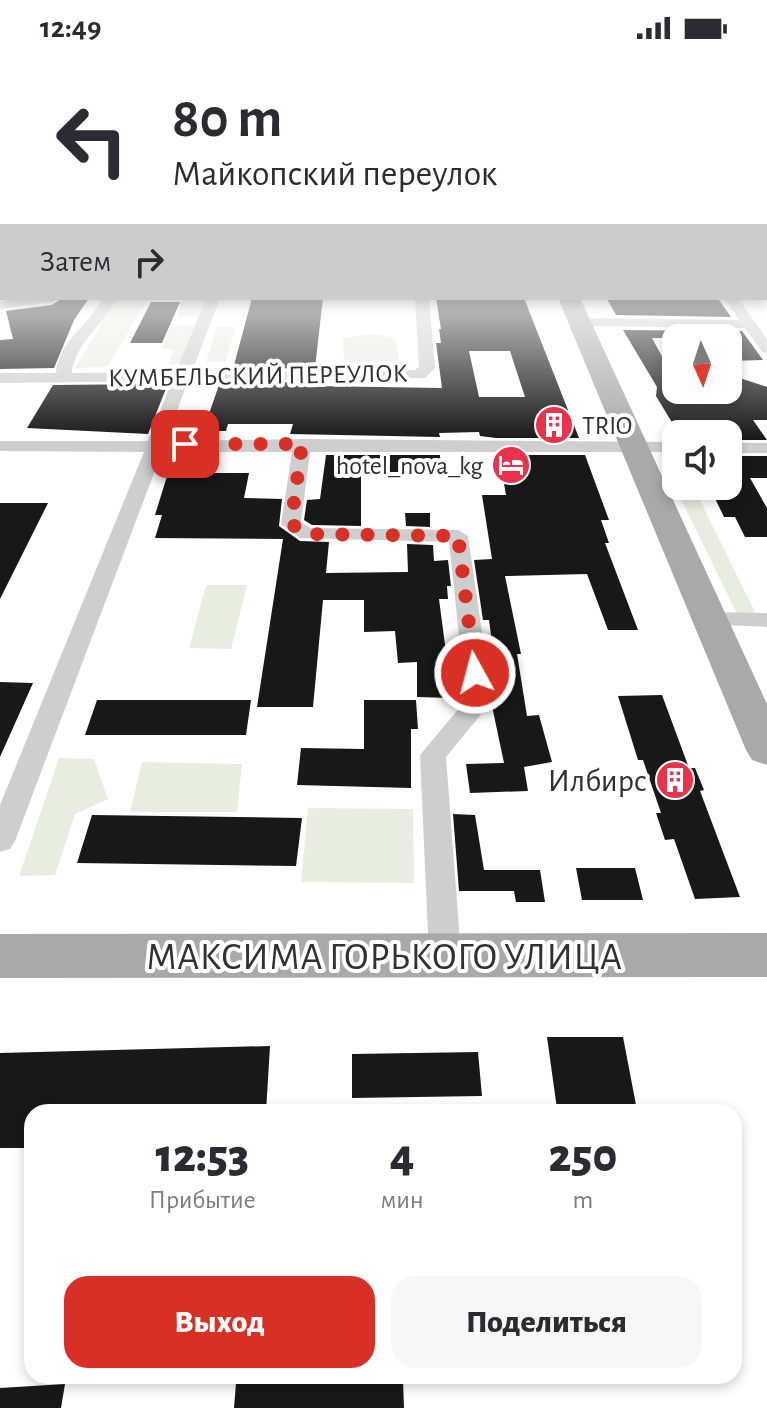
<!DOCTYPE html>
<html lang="ru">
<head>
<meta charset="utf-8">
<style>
	:root { --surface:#fff; --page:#f7f7f7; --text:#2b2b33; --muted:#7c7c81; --accent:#d93025 }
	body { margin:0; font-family:"Alegreya Sans",sans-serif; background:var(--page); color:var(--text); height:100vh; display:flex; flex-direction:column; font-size:30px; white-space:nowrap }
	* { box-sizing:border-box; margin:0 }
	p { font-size:26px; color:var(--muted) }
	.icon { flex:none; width:44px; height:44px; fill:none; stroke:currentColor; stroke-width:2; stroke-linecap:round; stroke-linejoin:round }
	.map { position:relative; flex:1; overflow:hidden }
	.drawer { position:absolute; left:24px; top:1048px; width:718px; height:280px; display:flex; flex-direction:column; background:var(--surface); border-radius:24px; box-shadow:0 4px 12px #0003 }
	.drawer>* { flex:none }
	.guide { position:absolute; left:0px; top:0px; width:768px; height:244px; box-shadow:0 4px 12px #0003; background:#fff; color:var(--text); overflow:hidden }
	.needle { width:52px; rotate:177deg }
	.tools { position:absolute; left:662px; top:268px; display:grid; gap:16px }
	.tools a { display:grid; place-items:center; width:80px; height:80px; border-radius:16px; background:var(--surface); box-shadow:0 4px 12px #0003; font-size:40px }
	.pin { position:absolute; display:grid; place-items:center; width:68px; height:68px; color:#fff; margin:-34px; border-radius:16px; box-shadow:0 4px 12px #0006 }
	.me { position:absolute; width:88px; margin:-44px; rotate:353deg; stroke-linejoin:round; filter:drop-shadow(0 0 6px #0008) }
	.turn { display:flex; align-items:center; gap:28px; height:168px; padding:0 40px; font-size:36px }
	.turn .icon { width:104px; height:104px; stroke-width:2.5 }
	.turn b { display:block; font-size:56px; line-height:68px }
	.then { display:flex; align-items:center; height:76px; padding:0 40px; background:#0003; gap:16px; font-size:30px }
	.eta { display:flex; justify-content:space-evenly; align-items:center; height:136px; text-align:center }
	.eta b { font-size:48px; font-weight:800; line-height:56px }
	.cta { display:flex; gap:16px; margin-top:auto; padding:16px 40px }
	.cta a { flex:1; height:92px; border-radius:24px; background:var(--accent); color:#fff; font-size:32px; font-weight:800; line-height:92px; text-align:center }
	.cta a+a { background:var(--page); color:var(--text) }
	.status { display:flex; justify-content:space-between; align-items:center; height:56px; padding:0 40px; background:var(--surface); direction:ltr }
	.status svg { height:22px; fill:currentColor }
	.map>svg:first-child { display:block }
	.green { fill:#e8eedf }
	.building { fill:#181818; fill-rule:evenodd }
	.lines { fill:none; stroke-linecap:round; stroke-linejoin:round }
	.minor { fill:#cecece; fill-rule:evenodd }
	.secondary { fill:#bbb; fill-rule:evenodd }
	.primary { fill:#a9a9a9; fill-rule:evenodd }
	.route { stroke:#d93025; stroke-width:14; stroke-dasharray:0 25.2 }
	.labels { text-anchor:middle; stroke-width:8; stroke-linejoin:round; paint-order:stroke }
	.far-street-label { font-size:26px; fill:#313131; stroke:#fff }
	.far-poi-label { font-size:26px; fill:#313131; stroke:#fff; text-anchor:start }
	.poi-label { font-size:32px; fill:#313131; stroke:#fff; text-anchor:end }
	.near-street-label { font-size:38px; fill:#313131; stroke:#fff }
</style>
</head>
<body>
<div class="status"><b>12:49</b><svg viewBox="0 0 49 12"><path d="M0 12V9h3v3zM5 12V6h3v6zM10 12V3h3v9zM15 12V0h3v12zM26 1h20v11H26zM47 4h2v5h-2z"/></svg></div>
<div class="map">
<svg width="767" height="1352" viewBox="0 0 767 1352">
	<rect width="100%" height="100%" fill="#fff"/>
	<path class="green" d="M116,242H208L201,261H178L182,244H147L108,310L75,313Z
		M197,269L183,307L168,309L173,294L162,292L170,270Z
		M217,271H235L226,306H206Z
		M374,278L395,282L399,304C382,314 362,311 344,305L343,282Z
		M661,402H676V430H693L756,558H737Z
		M206,529H247L231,593L189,592Z
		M59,702L94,703L108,743L75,758L55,819L19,820Z
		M142,706L242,708L237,756H130Z
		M308,752L413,753L414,827L301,826Z"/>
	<path class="building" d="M62,242H89L74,264L54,312L0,313V284L13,283L6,255L52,249Z
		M252,242H323L315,312L233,313Z
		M436,242H524L579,382H496L480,380L479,376L439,377L440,381L290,378L293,368H228L226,375H203L219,329L229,327L314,326L313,330L442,332L436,287H441L439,273H441ZM469,295H510L525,341H479Z
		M607,243L719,244L731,261L616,259Z
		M151,246H180L162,287H130Z
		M623,274L742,275L763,304L728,305V282H652L676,326V334H728V318L767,331V364H753L767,384H728V378H679L656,340L657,331Z
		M156,328L167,330L148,378L27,372L53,329Z
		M326,399H440L441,420L361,415V470L312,469L304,464L307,444L320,443Z
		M499,399H585L609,464H601L609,487H605L638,574H608L587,518L505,520L521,598H517L527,660L539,659L552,706L524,711L528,735L470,737L466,708L504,707L492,650L495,645L493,632L498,631L489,564H483L474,504L492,503L482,439H506Z
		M728,400H767V422H750L767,452V481H745L735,461H724L709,430H728Z
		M168,417H249L244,442L282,443L279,470L300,485L329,486L326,517L408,516L407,488L433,489L434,505L448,504L451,530H447L448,543H439L452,642L417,641V606L398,607L395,575L364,576V544H323L313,651H257L283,483L155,482L162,459H155Z
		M0,447H48L0,543Z
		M405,457H430V471L406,470Z
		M0,626L33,627L0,701Z
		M662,639L689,712H695L704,734L700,735L740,841L695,843L674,783L665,784L656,757H661L643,704H638L618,640Z
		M97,644H251L246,679H85Z
		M364,644H416L418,673H411V732L297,729L301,692L364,693Z
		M453,758L475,759L484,814H540L545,846H516L514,835H459Z
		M92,759L302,762L296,810L77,807Z
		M576,812H635L643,844H582Z
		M547,981H623L637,1054L557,1053Z
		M270,990L266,1056H32V1092H0V997Z
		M478,996L482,1040L352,1042V998Z
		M403,1324L404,1352H234L236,1327Z
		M65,1328L61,1352H0V1332Z"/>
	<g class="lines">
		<path class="minor" d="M766,204L767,205V213L766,212Z
			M0,205H2V213H0Z
			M22,242H59L52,246L0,253V245Z
			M103,242H117C104,268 73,290 72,317L176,316L206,242H220L192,316L415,314L419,311L415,242H429L435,312L425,322L188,325L166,385L302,383L676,386V396H310L301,466L311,472L458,474L468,480L492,645L446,701L461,899L456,909L445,913L434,909L429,899L420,699L466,644L449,486L300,482L281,468L292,396H162L15,785L10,793L0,796V749L144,396L0,395V385H148L172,325L0,327V317H56C58,286 90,268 103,242Z
			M724,242H738L767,283V297L762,296L745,272L579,270L572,266L579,262L739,264Z
			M728,387H767V397H728Z
			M708,556L767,557V571L700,568L697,563L700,558Z"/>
		<path class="secondary" d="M0,195H2V205H0Z"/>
		<path class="primary" d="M558,242H580L767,648V709L752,704L746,694Z
			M767,877V921L0,922V878Z"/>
	</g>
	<linearGradient id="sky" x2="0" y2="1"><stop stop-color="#9cc6ea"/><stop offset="0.51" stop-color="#fff"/><stop offset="1" stop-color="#fff" stop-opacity="0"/></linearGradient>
	<rect width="767" height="384" fill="url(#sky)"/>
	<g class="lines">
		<path class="route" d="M185,388H302L291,468L307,478L458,480L475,617"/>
	</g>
	<defs>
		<g id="building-disc" transform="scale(2)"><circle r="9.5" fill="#ea324a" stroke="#fff"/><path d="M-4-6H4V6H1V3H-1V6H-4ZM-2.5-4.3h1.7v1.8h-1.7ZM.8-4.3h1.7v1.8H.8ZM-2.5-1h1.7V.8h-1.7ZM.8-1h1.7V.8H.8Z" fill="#fff"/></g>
		<g id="hotel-disc" transform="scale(2)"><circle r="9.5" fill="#ea324a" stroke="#fff"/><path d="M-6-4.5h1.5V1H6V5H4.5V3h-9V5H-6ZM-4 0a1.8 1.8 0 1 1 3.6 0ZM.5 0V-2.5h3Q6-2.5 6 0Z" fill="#fff"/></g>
	</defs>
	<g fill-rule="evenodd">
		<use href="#building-disc" x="554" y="369"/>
		<use href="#hotel-disc" x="511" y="409"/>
		<use href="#building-disc" x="675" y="724"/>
	</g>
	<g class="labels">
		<g class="far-street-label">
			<text transform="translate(258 319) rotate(-1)" y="9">КУМБЕЛЬСКИЙ ПЕРЕУЛОК</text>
		</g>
		<g class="far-poi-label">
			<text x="582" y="378">TRIO</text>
			<text x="483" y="418" text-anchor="end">hotel_nova_kg</text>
		</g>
		<g class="poi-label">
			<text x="647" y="735">Илбирс</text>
		</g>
		<g class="near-street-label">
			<text x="384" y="913">МАКСИМА ГОРЬКОГО УЛИЦА</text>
		</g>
	</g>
</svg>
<div class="tools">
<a><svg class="needle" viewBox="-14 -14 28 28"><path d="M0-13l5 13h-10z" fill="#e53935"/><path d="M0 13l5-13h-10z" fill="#7c7c81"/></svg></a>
<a><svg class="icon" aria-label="sound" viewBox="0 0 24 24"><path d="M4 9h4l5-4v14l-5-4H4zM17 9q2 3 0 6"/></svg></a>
</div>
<div class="pin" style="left:185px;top:388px;background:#d93025"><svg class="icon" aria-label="arrive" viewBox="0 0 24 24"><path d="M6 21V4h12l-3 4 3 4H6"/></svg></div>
<svg class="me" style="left:475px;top:617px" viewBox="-20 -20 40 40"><circle r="17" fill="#d93025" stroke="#fff" stroke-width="3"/><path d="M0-11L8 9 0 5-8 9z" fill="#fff"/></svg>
<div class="guide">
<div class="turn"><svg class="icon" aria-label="left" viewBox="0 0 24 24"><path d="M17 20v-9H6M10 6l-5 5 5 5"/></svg><div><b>80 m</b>Майкопский переулок</div></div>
<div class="then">Затем<svg class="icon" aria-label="right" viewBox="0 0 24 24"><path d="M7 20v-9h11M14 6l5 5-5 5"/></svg></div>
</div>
<section class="drawer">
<div class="eta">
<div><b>12:53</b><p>Прибытие</p></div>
<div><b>4</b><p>мин</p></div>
<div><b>250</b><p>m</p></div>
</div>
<div class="cta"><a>Выход</a><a>Поделиться</a></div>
</section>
</div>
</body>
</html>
